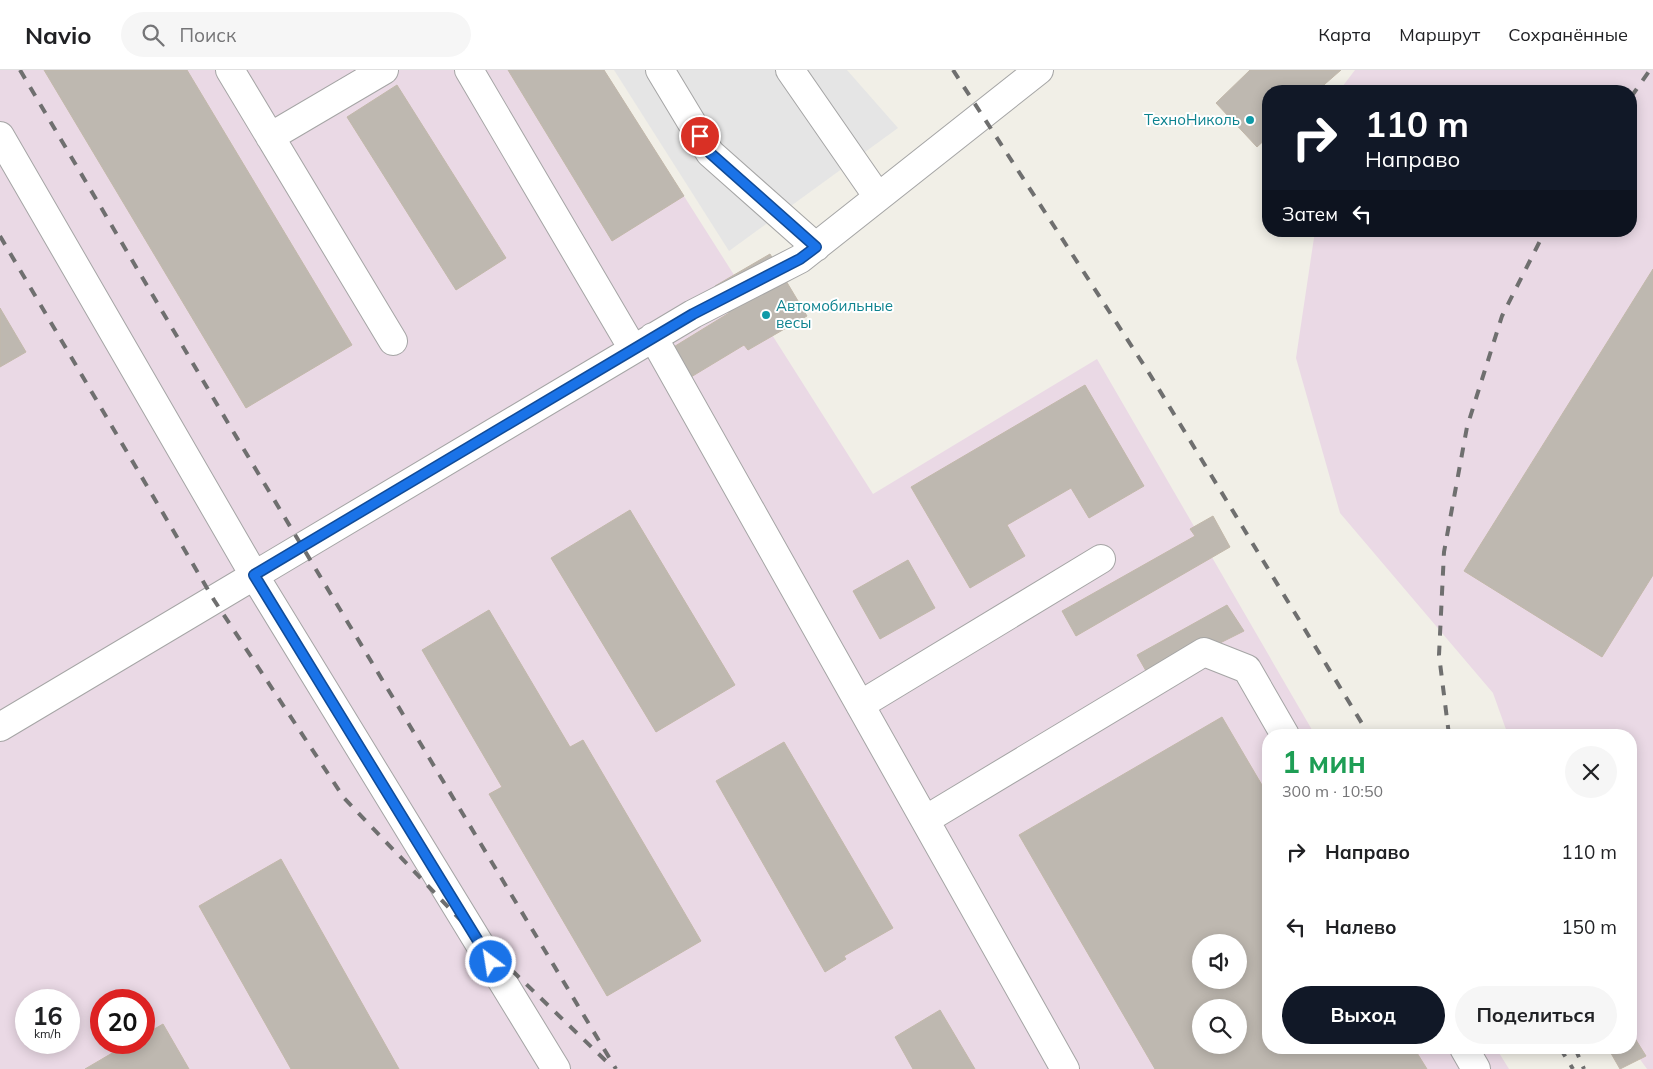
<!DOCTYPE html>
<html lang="ru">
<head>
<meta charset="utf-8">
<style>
	:root { --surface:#fff; --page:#f6f6f6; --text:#202124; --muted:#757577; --line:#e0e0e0; --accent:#111827 }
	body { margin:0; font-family:Mulish,sans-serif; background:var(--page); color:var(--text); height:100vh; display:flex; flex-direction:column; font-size:19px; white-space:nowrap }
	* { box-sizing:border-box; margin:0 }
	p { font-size:16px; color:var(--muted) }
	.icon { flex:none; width:28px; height:28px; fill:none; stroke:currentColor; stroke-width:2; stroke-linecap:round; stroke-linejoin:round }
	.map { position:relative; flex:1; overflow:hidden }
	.side { position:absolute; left:1262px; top:659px; width:375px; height:325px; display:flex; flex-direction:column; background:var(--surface); border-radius:20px; box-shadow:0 2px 12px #0003 }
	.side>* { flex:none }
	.top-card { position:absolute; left:1262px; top:15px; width:375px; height:152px; border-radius:20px; box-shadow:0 2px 12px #0003; background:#111827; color:#fff; overflow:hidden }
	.controls { position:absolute; left:1192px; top:864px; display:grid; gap:10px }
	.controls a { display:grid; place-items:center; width:55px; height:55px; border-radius:50%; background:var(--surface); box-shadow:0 2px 12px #0003; font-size:25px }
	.speed { position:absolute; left:15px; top:919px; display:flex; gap:10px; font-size:25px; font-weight:700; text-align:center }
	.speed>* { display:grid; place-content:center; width:65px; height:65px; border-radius:50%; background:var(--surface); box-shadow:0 2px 12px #0003; line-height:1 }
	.speed small { font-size:12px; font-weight:400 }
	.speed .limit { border:8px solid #d22; background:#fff; color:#111 }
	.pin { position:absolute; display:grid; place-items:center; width:42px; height:42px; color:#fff; margin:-21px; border:2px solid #fff; border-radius:50%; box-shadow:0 1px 5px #0007 }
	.me { position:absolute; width:55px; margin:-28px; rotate:329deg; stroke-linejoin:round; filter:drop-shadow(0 0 4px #0008) }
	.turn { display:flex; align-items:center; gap:18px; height:105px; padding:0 20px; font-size:22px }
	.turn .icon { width:65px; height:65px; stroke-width:2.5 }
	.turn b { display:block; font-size:35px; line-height:42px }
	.then { display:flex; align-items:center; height:48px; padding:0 20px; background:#0003; gap:10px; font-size:19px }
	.round { display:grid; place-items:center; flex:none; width:52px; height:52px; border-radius:26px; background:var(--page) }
	.headline { display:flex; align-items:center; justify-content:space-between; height:85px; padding:0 20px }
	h1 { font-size:30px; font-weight:700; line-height:38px; color:#1e9e55 }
	.button { display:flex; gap:10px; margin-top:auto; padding:10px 20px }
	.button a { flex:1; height:58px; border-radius:30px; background:var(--accent); color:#fff; font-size:20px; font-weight:700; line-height:58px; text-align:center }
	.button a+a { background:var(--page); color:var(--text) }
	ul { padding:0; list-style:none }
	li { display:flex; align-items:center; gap:15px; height:75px; padding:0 20px }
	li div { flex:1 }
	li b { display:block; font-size:19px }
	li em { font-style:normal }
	header { display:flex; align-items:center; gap:30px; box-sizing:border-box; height:70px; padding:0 25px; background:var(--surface); border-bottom:1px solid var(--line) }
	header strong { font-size:24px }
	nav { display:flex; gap:28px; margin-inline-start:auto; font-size:18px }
	.search { width:350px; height:45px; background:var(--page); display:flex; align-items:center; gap:12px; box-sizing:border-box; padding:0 18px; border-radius:28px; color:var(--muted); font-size:19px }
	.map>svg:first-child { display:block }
	.industrial { fill:#ead9e5; fill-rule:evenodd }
	.parking { fill:#e5e5e5 }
	.building { fill:#beb8b0; stroke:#c2b8aa; fill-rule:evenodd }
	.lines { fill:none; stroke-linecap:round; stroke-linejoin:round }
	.minor-casing { stroke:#a5a5a5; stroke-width:30 }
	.minor { stroke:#fff; stroke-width:28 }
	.rail { stroke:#6f6f6f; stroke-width:4; stroke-dasharray:10 10; stroke-linecap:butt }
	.route-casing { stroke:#114b97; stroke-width:12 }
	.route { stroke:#1a73e8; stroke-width:9 }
	.culture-dot { fill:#0f9aa8; stroke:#fff; stroke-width:2 }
	.labels { text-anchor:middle; stroke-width:4; stroke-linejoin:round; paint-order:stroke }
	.culture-label { font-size:15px; fill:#0d838f; stroke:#fff; text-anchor:end }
</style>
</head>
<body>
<header>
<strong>Navio</strong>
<div class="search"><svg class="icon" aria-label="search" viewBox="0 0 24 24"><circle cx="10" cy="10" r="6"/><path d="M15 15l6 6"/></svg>Поиск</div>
<nav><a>Карта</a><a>Маршрут</a><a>Сохранённые</a></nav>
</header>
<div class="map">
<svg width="1653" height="999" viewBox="0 0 1653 999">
	<rect width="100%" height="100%" fill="#f1efe7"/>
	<path class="industrial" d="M0,0H604L873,424L1097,289L1315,665H1269V978H1496L1509,999H0ZM1201,872H1239V910H1201ZM26,930H69V972H26ZM101,930H144V972H101ZM1201,938H1239V975H1201Z
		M1355,0H1653V999H1647L1631,977V665H1508L1493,623L1340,443L1296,288L1315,161H1631V21H1339Z"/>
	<path class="parking" d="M614,0H847L898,58L729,181Z"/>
	<path class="building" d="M44,0H187L352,275L246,338Z
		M508,0H604L684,126L612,171Z
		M1250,0H1341L1317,21H1269V66L1257,77L1216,33Z
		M397,15L506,188L456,220L347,47Z
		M770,184L807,246L748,280L744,275L691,307L672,278L729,243L715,216Z
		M1653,199V505L1602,587L1464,501Z
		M0,238L26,282L0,297Z
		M1085,315L1144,416L1089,448L1071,418L1007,455L1025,486L970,518L911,417Z
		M630,440L735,615L656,662L551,488Z
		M1213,446L1230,477L1076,566L1062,541L1195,466L1190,459Z
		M908,490L935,538L880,569L853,521Z
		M1227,535L1244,561L1150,608L1137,585Z
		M489,540L570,677L583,670L701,871L607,926L489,724L502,717L422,580Z
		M1222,647L1269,727V978H1414L1427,999H1155L1019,765ZM1201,872H1239V910H1201ZM1201,938H1239V975H1201Z
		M784,672L893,858L844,886L846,889L825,902L716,711Z
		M281,789L399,999H291L199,836Z
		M940,940L975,999H913L895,967Z
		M163,954L189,999H85L131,972H144V965Z
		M1631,962L1646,986L1620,999L1608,978H1631Z"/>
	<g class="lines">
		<g class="minor-casing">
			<path id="minor" d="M230,0L393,271
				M469,0L633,279
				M660,0L710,83L816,177
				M790,0L878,127
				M0,66L254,505L556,999
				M270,67L384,0
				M653,267L1065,999
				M860,635L1101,489
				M0,657L693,244L800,189L1039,0
				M925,750L1204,582L1247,599L1285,665
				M1464,978L1476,999"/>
		</g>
		<use href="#minor" class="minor"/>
		<path class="rail" d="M20,0L228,353L616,999
			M953,0L1149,303L1369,665
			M1631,27L1650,0
			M0,166L214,530L344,728L472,862L607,992
			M1449,665L1439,585L1444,482L1467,357L1502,246L1545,161
			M1560,978L1573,999
			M1575,978L1584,999"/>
	</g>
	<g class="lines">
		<g class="route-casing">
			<path id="route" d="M491,892L254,505L693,244L800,189L816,177L710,83L700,66"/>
		</g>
		<use href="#route" class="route"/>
	</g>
	<g class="culture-dot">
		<circle cx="1250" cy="50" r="5"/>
		<circle cx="766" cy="245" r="5"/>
	</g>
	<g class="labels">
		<g class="culture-label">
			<text x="1240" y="55">ТехноНиколь</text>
			<text x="776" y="241" text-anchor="start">Автомобильные<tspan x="776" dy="17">весы</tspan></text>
		</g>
	</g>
</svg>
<div class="controls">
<a><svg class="icon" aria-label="sound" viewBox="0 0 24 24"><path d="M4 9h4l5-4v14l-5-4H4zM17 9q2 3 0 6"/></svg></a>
<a><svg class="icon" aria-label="search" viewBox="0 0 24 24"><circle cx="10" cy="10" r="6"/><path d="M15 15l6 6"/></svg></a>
</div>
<div class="speed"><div>16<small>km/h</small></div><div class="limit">20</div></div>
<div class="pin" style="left:700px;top:66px;background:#d93025"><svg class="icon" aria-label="arrive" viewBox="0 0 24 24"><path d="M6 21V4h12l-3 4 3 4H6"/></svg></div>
<svg class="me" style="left:491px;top:892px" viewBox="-20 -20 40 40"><circle r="17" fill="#1a73e8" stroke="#fff" stroke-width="3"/><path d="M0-11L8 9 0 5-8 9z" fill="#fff"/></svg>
<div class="top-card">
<div class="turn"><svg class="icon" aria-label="right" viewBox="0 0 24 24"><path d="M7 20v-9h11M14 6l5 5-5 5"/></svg><div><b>110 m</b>Направо</div></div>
<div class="then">Затем<svg class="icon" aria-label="left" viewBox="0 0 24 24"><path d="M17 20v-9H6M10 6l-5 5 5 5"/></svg></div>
</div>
<section class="side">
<div class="headline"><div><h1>1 мин</h1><p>300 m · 10:50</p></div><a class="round"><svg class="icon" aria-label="close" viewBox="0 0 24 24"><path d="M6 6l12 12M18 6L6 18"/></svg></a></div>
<ul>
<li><svg class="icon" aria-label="right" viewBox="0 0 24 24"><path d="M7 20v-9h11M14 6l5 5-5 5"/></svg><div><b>Направо</b></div><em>110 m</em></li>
<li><svg class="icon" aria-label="left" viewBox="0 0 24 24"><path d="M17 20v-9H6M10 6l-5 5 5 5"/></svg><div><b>Налево</b></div><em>150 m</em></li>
</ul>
<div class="button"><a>Выход</a><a>Поделиться</a></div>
</section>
</div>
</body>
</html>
